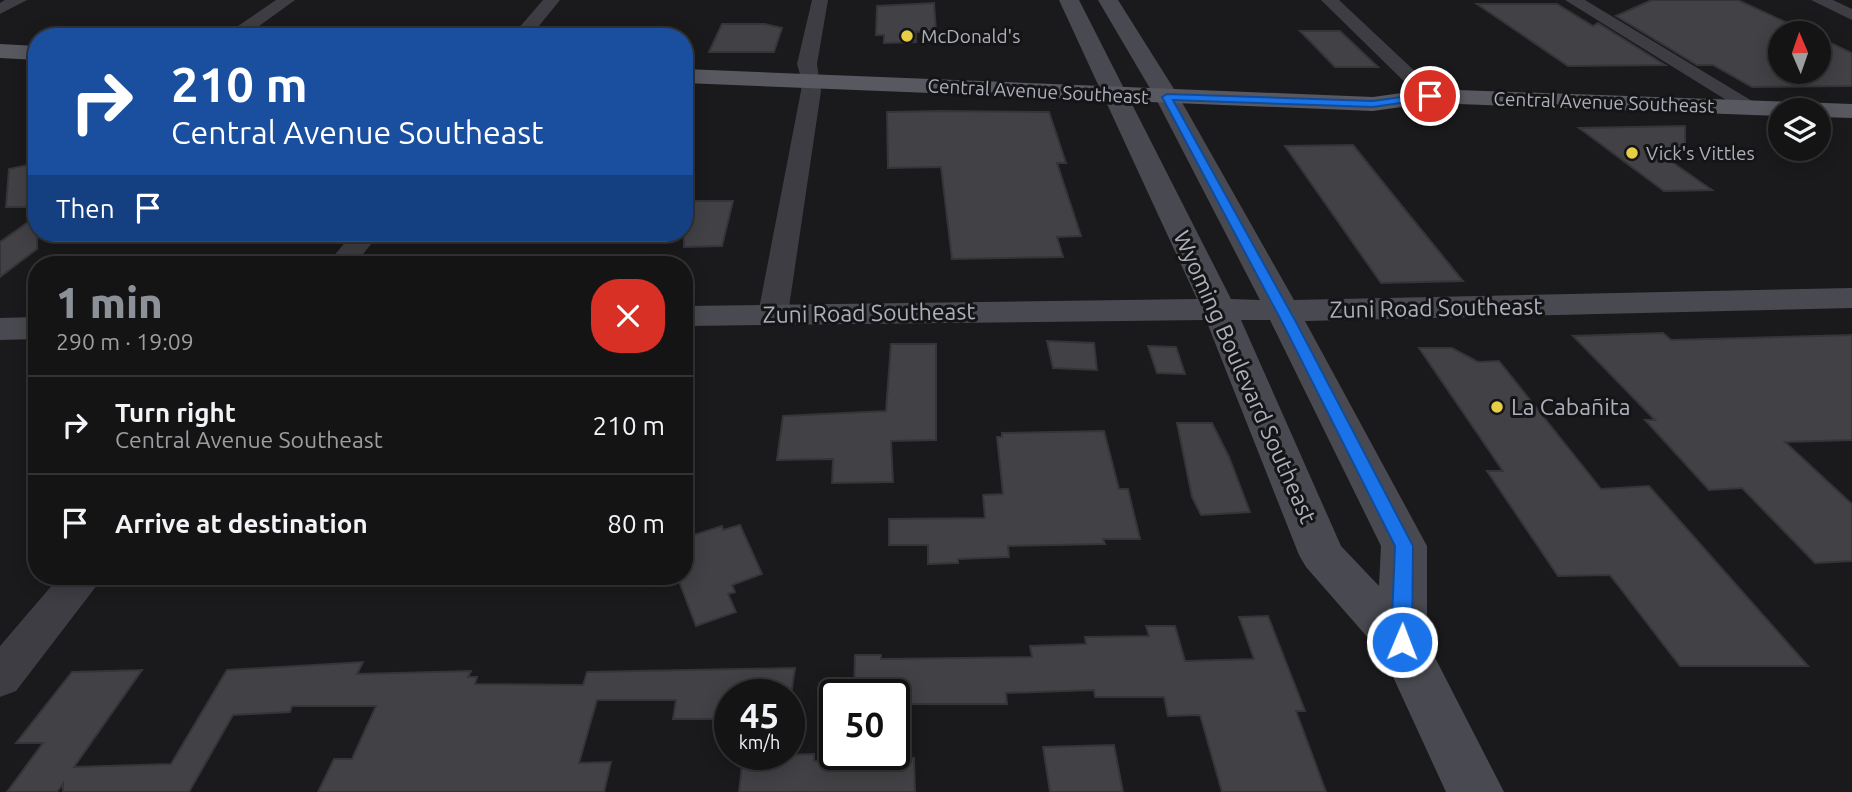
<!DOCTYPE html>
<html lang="en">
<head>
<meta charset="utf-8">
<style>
	:root { --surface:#141415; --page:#1d1d1e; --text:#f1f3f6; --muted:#9d9ea0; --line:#333334; --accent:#8c9099 }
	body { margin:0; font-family:Ubuntu,sans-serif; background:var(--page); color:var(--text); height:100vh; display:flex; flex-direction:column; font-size:26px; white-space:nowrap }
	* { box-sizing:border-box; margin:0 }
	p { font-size:23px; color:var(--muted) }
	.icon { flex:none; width:38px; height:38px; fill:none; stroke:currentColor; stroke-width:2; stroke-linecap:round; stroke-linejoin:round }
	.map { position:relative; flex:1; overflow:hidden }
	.sheet { position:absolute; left:28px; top:256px; width:665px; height:329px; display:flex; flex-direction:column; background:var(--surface); border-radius:28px; box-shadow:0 4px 18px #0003,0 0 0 2px var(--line) }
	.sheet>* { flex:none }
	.hud { position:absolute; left:28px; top:28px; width:665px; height:214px; border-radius:28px; box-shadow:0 4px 18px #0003,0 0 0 2px var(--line); background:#1a4fa0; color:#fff; overflow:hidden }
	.needle { width:46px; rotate:358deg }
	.fabs { position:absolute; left:1768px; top:21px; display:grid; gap:14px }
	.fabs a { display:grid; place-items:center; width:63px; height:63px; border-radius:50%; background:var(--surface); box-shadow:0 4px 18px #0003,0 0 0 2px var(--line); font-size:35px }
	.speed { position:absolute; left:714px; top:679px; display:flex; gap:14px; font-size:35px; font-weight:700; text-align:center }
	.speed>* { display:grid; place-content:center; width:91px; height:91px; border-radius:50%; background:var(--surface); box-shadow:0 4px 18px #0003,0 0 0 2px var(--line); line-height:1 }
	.speed small { font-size:18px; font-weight:400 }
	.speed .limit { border:4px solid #111; border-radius:10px; background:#fff; color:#111 }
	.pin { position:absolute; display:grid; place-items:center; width:60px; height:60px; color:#fff; margin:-30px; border:4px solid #fff; border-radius:50%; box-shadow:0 2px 7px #0007 }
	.me { position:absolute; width:77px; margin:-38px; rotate:1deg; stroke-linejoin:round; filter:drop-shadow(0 0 5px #0008) }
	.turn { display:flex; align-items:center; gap:24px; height:147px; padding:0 28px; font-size:32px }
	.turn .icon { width:91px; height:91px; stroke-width:2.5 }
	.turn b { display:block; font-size:49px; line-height:60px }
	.then { display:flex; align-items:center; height:66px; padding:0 28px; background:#0003; gap:14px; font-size:26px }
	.round { display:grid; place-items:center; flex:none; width:74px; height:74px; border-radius:28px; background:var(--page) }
	.head { display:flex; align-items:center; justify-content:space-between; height:119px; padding:0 28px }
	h1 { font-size:42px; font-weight:800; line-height:52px; color:var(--accent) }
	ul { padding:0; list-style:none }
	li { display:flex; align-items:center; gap:21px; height:98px; padding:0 28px; border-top:2px solid var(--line) }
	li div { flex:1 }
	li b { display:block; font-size:26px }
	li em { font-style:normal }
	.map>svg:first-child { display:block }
	.building { fill:#424246; stroke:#353438; stroke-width:2 }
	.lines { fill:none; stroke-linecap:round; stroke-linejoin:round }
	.street { fill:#3d3d43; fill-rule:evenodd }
	.secondary { fill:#494a51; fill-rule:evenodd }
	.primary { fill:#575860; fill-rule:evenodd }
	.route { fill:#1a73e8; stroke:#114b97; stroke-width:2 }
	.poi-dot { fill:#e8cd46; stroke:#151517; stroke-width:2.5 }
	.labels { text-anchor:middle; stroke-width:6; stroke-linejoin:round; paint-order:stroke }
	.far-poi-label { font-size:19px; fill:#adafbb; stroke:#151517; text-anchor:start }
	.far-street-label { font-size:19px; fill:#adafbb; stroke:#151517 }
	.street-label { font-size:23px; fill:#adafbb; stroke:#151517 }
	.poi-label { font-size:23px; fill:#adafbb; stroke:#151517; text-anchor:start }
</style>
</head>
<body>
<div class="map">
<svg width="1852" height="792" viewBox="0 0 1852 792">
	<rect width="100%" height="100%" fill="#1a1a1c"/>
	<path class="building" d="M1652,0H1738L1809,33H1780V72H1818V37L1852,53V86L1752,87L1713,65H1697L1616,16Z
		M934,3L936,31L916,32V42L884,43V35H876L877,6Z
		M1477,4H1557L1593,26L1598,23L1665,65L1568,66Z
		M722,24H765L782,28L774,52H709Z
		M1300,31H1340L1378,67H1335Z
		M940,111L1049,112L1066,163H1057L1081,236L1057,237L1063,257L952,259L941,167L888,168L887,112Z
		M1685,126V152L1659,153L1712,190L1664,191L1579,128Z
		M1353,145L1410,216L1463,281L1381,283L1285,146Z
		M37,163V207H6L9,169Z
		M684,201H733L722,246L684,247Z
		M37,216V249L0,277V242Z
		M1663,333L1671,340L1852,335V440L1785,442L1852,504V561L1815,563L1742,488L1709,490L1645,420H1655L1573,336Z
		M1047,341L1094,343L1097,370L1053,368Z
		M891,344H936V440L891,441L893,482L832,483L833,459L777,460L783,416L886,411Z
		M1148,346L1176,347L1185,374L1157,373Z
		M1419,348H1452L1478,362L1499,361L1601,489L1649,486L1808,666H1680L1610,575L1558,576L1487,471H1503Z
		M1177,423H1212L1229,457L1250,512L1201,515L1192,497Z
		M1104,431L1119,489H1128L1140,539H1103L1105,544L1008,546L1009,557L958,559V563L928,564V545H889V519L985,518L983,495L1003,494L997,437H1002V433Z
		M740,525L762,574L732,585L735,592L728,594L736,612L696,626L677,576H684V538L722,526L723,530Z
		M1268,616L1305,711H1296L1326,792H1222L1200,715L1168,716L1164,697H1095L1094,690L1006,693L1007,704H911V695H854L855,655H881V659L1032,657L1030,646L1086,644L1085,637L1149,636L1146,626H1175L1185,661L1254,659L1239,617Z
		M363,662L357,674L471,671L468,677H477L475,684L583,685L587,672L795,668L791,695H730L727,719H673L676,700H597L579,763L611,762L604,792H318L334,759H352L376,706H292L290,712L233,715L189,792H63V784L57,792H7L43,743H16L72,672L142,670L74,767L171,764L227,670Z
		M1114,745L1123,792H1050L1043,747Z
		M814,754V761L914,758L915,792H739L743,756Z"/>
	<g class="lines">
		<path class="street" d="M5,0H27L0,14V3Z
			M276,0H295L244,37H222Z
			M543,0H560L530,37H511Z
			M812,0H828L817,64L821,91L788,314L784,320L773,323L762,320L758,314L801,91L802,81L797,64Z
			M1321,0H1339L1437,92L1440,96L1437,100H1423Z
			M1565,0H1585L1762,107L1758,111H1744Z
			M1811,0H1833L1852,9V20Z
			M353,233H380L355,264H327Z
			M60,576H104L16,691L0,697V646Z"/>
		<path class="secondary" d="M1059,0H1079L1231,299L1260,300L1155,97L1098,0H1118L1179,97L1294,300L1852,288V308L1305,321L1427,546V642L1504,792H1446L1383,655L1306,567L1299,555L1206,320L684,326V306L1197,299ZM1241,320H1270L1381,546L1379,586L1341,546Z
			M37,317V339L0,340V318Z"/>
		<path class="primary" d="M0,44L37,46V60L0,58Z
			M684,69L1373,97L1430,89L1852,104V118L1818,117V110H1780V116L1430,103L1373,111L684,83Z"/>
	</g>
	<path class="route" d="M1430,93L1434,98L1373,107L1173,100L1296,322L1413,546L1412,642L1409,648L1402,650L1394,648L1391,642L1395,546L1282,322L1162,97L1167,94L1373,101Z"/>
	<g class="poi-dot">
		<circle cx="907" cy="36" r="7"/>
		<circle cx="1632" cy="153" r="7"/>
		<circle cx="1497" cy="407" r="7"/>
	</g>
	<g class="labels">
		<g class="far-poi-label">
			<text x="921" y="43">McDonald's</text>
			<text x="1646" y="160">Vick's Vittles</text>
		</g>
		<g class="far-street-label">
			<text transform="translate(1038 91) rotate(3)" y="7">Central Avenue Southeast</text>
			<text transform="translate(1604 102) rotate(2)" y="7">Central Avenue Southeast</text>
		</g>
		<g class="street-label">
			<text transform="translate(1436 308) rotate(-1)" y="8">Zuni Road Southeast</text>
			<text transform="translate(869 313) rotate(-1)" y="8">Zuni Road Southeast</text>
			<text transform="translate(1245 377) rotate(66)" y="8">Wyoming Boulevard Southeast</text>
		</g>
		<g class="poi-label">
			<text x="1511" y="415">La Cabañita</text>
		</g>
	</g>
</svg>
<div class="fabs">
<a><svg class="needle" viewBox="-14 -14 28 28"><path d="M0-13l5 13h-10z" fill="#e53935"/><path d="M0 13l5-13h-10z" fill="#9d9ea0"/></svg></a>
<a><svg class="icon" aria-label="layers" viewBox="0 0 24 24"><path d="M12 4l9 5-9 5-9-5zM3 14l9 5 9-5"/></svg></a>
</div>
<div class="speed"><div>45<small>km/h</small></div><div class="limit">50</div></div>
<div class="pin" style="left:1430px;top:96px;background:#d93025"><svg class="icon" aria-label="arrive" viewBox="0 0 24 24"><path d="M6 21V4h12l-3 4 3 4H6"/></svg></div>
<svg class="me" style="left:1402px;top:642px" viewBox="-20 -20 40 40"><circle r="17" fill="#1a73e8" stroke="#fff" stroke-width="3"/><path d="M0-11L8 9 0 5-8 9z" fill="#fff"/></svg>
<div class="hud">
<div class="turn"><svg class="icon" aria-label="right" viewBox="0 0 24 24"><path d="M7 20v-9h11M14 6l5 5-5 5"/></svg><div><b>210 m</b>Central Avenue Southeast</div></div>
<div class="then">Then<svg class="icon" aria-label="arrive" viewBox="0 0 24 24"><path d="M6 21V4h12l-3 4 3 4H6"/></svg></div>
</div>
<section class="sheet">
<div class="head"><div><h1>1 min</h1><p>290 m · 19:09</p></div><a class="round" style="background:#d93025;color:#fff"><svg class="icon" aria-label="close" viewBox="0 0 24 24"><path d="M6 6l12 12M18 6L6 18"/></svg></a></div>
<ul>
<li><svg class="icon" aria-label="right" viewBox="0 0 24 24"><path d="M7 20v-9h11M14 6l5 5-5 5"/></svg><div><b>Turn right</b><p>Central Avenue Southeast</p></div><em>210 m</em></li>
<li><svg class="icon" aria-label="arrive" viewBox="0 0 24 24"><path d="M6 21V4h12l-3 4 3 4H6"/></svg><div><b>Arrive at destination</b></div><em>80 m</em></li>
</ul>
</section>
</div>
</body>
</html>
